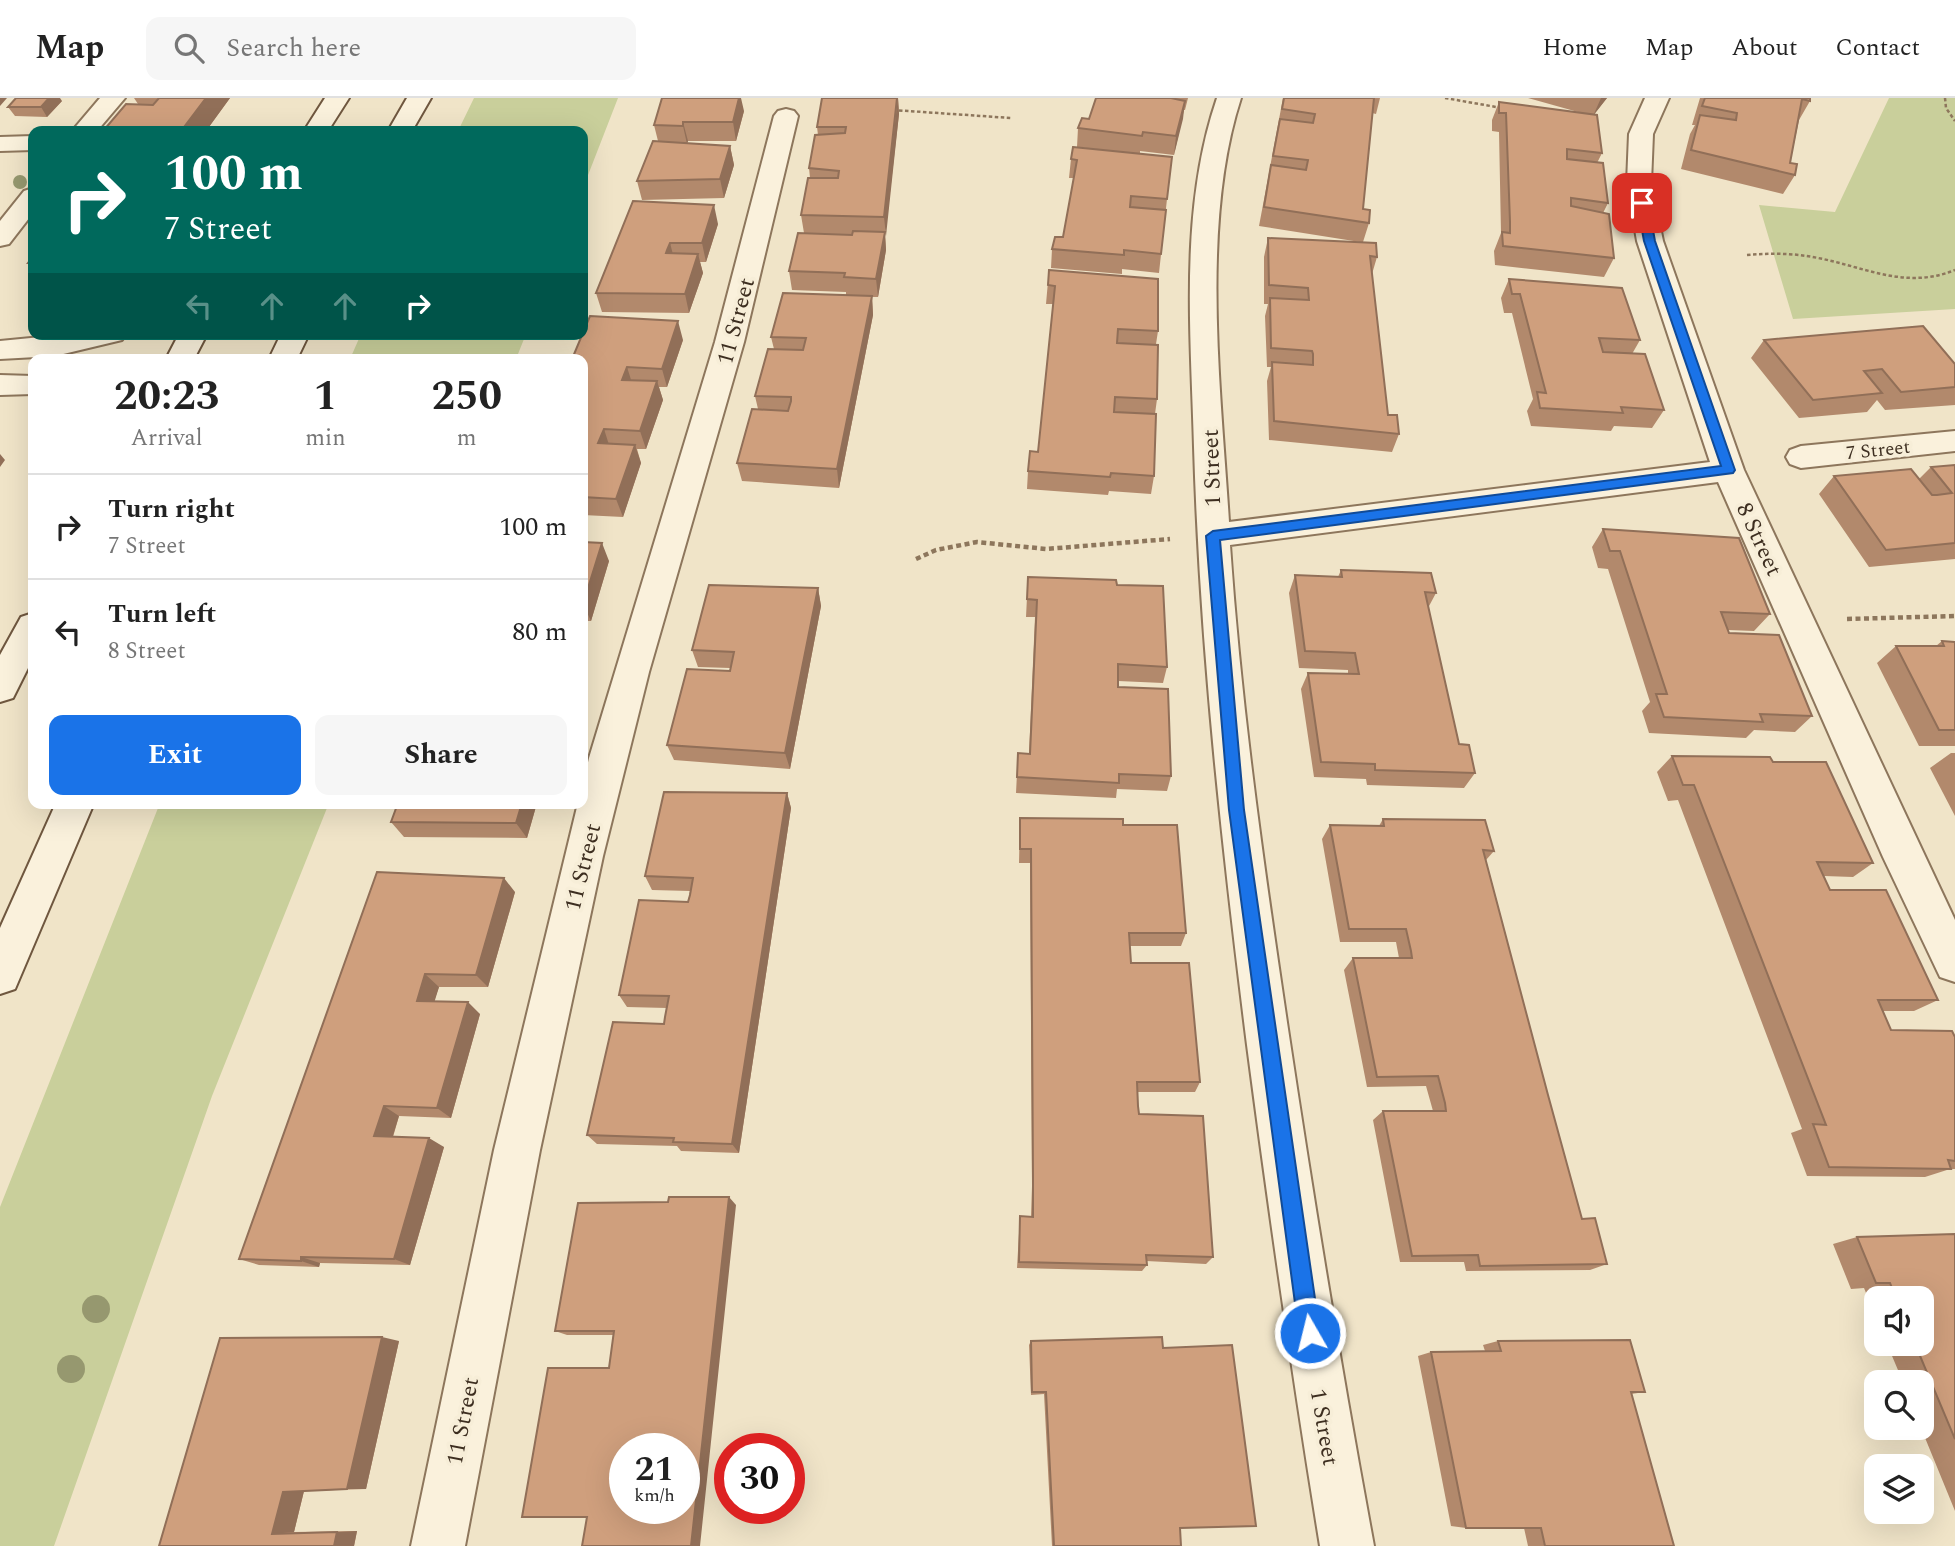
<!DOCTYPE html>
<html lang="en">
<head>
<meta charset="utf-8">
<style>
	:root { --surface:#fff; --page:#f6f6f6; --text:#222; --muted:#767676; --line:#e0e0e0; --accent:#1a73e8 }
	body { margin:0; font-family:Spectral,serif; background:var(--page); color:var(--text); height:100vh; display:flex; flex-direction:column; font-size:26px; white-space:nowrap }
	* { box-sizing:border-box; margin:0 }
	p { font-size:23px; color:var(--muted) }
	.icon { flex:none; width:38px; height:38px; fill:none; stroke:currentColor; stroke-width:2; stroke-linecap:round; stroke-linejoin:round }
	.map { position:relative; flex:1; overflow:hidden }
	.panel { position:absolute; left:28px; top:256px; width:560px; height:455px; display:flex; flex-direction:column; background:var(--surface); border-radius:14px; box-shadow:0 7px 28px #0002 }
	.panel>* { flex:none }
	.banner { position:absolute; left:28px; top:28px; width:560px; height:214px; border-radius:14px; box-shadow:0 7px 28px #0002; background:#00695c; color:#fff; overflow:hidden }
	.controls { position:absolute; left:1864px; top:1188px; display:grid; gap:14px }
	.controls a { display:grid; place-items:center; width:70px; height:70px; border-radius:14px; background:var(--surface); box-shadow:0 7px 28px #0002; font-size:35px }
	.speed { position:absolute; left:609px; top:1335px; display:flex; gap:14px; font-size:35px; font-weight:700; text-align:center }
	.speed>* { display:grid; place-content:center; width:91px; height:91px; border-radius:50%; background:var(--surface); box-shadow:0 7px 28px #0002; line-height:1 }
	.speed small { font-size:18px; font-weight:400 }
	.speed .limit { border:10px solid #d22; background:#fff; color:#111 }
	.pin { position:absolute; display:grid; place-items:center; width:60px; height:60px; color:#fff; margin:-30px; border-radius:14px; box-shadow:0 4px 10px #0006 }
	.me { position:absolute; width:77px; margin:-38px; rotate:352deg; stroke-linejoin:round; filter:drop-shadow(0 0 5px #0008) }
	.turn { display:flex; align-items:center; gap:24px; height:147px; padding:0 21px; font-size:32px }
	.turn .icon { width:91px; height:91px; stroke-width:2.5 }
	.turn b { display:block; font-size:49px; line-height:60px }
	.lanes { display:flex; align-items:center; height:66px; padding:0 21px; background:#0003; justify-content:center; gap:35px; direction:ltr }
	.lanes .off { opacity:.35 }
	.eta { display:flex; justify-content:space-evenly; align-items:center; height:119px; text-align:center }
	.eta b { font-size:42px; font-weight:700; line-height:49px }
	.action { display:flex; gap:14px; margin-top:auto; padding:14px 21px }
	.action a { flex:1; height:80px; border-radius:14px; background:var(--accent); color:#fff; font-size:28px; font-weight:700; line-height:80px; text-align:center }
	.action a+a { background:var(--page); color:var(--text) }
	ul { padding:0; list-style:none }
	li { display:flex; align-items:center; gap:21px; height:105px; padding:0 21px; border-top:2px solid var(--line) }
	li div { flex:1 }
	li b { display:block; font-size:26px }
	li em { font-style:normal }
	header { display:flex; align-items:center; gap:42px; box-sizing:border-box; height:98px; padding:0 35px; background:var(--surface); border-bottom:2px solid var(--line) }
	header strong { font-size:33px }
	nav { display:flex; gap:38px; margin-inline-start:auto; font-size:24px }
	.search { width:490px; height:63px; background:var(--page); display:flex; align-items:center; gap:18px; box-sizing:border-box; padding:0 24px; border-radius:14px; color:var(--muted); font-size:26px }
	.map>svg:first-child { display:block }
	.green { fill:#c9cf9b }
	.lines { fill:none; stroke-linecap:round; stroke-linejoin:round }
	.minor-casing { stroke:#8d765c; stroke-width:4 }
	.secondary-casing { stroke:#6f573f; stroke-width:4 }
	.path-far1 { stroke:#8d765c; stroke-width:2.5; stroke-dasharray:3.5 2.5; stroke-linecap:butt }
	.path { stroke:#8d765c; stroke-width:4.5; stroke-dasharray:5 3.5; stroke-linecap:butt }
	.minor { fill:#faf1dc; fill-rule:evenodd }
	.secondary { fill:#faf1dc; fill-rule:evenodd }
	.tree { fill:#96986f }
	.wall { fill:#b2896c }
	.shaded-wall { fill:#916f58 }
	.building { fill:#cf9f7d; stroke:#916f58; stroke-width:2; fill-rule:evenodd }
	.route { fill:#1a73e8; stroke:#114b97; stroke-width:2 }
	.labels { text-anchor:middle; stroke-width:7; stroke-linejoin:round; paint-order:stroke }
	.far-street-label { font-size:19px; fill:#3d2e20; stroke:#f7eed8 }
	.street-label { font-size:23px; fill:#3d2e20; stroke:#f7eed8 }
</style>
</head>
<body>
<header>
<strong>Map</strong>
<div class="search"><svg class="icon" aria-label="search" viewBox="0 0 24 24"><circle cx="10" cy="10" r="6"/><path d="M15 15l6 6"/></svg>Search here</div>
<nav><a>Home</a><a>Map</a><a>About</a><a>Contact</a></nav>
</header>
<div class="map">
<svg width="1955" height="1448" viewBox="0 0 1955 1448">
	<rect width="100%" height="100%" fill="#f0e4c8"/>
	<path class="green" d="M474,0H618L583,90V33H458Z
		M1889,0H1955V211L1793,221L1759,107L1835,114Z
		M361,236H526L516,261H350Z
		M160,705H329L212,998L54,1448H0V1109Z"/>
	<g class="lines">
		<g class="minor-casing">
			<path id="minor" d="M100,0H125L97,33H72Z
				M1217,0H1241C1200,125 1221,293 1229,424L1710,364L1637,143L1627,85L1629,36L1645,0H1669L1653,36L1651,85L1663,143L1744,372L1955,822V884L1940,879L1883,759L1718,384L1230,447C1241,610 1264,770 1288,931C1314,1104 1342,1276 1374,1448H1320C1293,1282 1269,1115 1247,947C1222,748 1200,550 1194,349C1191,233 1179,111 1217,0Z
				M786,11L794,13L798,18L744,244L649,574L603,758L540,1052L465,1448H411L494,1052L578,705H583V686L589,660L715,244L774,18L778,13Z
				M33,38V52L0,53V39Z
				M33,90V115L9,146L0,148V123L24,93Z
				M72,236H126L122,242L55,258L0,261V243Z
				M0,277L33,278V296L0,297Z
				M1955,333V353L1801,370L1790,366L1786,359L1790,352L1801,348Z"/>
		</g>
		<g class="secondary-casing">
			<path id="secondary" d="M325,0H349L328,33H304Z
				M407,0H431L412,33H388Z
				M179,236H207L194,261H166Z
				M281,236H309L297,261H269Z
				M33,515V560L13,600L0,604V557L21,519Z
				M56,705H94L15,891L0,896V830Z"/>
		</g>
		<path class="path-far1" d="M1445,0L1502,10
			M1945,0L1946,10L1955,23
			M893,12L1011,20
			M1747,157C1771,155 1794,155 1818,160C1865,169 1906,192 1955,172"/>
		<path class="path" d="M916,461L936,452L977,444L1046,451L1170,441
			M1847,521L1955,518"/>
		<use href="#minor" class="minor"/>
		<use href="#secondary" class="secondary"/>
	</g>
	<g class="tree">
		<circle cx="20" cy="84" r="7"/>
		<circle cx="96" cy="1211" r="14"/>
		<circle cx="71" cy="1271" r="14"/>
	</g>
	<path class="wall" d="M134,0H230L206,33L138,6Z
		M898,0L899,16L885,138L886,152L878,199H872L873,217L839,390L742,383L737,365L758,311L755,298L774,251L771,239L846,197V194L792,192L789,173L804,135L801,117L810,80L809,70L818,37L817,29Z
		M1096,0H1188L1185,12H1184L1174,57L1140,53V56L1167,101L1159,175L1122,171V176L1051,170L1052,151L1063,139L1074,80H1069L1071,61L1104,52L1077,49L1078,30L1089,21Z
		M1283,0H1380L1376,16L1372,15L1363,111L1369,125L1363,144L1377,159L1372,176L1388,317L1399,336L1392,354L1269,342L1267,283L1271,269H1267L1265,218L1268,206H1264V159L1268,140L1360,144L1259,128Z
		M1528,0H1607L1594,16L1602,55L1597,65L1608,105L1603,115L1614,160L1604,179L1495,167L1494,153L1501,135L1499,34L1492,33V22L1499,4L1578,14Z
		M1700,0H1810V3L1799,22L1790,65L1795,77L1783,96L1681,71L1690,36L1695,27H1692Z
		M62,3L47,19L15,18L8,9Z
		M744,13L736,43H688L687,45L730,48L734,67L724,100L642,102L637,83L658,43L654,27Z
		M633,103L718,126L706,164H700L703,175L689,215L602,214L596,195Z
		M1049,172L1158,233L1156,246L1157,301L1155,316L1154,378L1151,396L1109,393L1108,397L1027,391L1028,373L1038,354L1053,206H1046Z
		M1509,181L1640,242L1632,256L1664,312L1652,330L1614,328L1611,333L1531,328L1527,313L1533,301L1512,215H1504L1501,200Z
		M683,242L667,289H659L663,302L646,351H637L641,365L623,419L583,417V261Z
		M1764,242L1955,266V307L1885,312L1877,302L1867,314L1799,320L1751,260Z
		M1955,367V461L1869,469L1819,396L1834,378L1919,381L1931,369Z
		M1603,431L1770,516L1754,533L1728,532L1729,535L1812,618L1795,634L1754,632L1746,640L1649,635L1642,613L1650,604L1608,471L1598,470L1592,449Z
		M583,444L609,463L591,523H583Z
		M1341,472L1436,495L1428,510L1459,646L1475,675L1464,690L1367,687L1366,681L1314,679L1301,591L1308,575L1348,576V572L1299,570L1289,495L1295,477L1338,479Z
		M1028,479L1117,487L1167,569L1163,585L1118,583V589L1171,678L1167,693L1117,691L1116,700L1016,695L1018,655L1029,656L1035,519H1026Z
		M818,490L821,508L790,671L674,662L667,647L730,573V570L698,569L692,552Z
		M1942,543L1955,544V648H1919L1877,565L1896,548H1936Z
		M1951,655H1955V718L1930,670Z
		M1672,658L1773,664L1873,765L1853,779L1824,778L1830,792L1938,902L1914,913H1883L1891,932L1955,939V1071H1950L1925,1079L1807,1078L1791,1035L1802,1031L1678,702L1668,703L1657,674Z
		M787,695L791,710L739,1055L681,1053L677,1048L597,1046L587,1037L664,926L667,910L627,909L619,897L688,804L690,793L652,792L645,778Z
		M537,705L527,740L404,739L391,724Z
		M1020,720L1123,727L1186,835L1181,848H1130L1131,865L1200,984L1195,994H1138V1008L1139,1016L1213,1159L1206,1166L1146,1163L1147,1167L1142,1173L1017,1170L1020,1118H1031L1032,1088L1030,765H1019Z
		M1383,721L1494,753L1486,762L1548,997L1582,1121L1607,1166L1590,1172L1466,1173L1464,1164H1400L1373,1022L1383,1013H1433L1426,988L1367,989L1344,872L1353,860H1399L1396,844H1340L1322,741L1330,727L1379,728Z
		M377,774L515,794L488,889H439L434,903L480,916L451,1020L399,1018L393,1039L444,1049L410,1167L320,1165L319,1169L259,1167L239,1161Z
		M736,1107L609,1270L613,1237H567L555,1233Z
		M1955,1136V1413L1921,1330L1922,1284H1903L1887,1246H1922V1200H1876V1219L1864,1190L1851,1191L1833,1146L1857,1139Z
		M399,1243L366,1391L304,1393L294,1434L357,1433L354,1448H159Z
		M1031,1243L1180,1430L1181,1448H1052L1044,1296L1031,1297L1029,1247Z
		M1498,1243L1645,1294L1631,1296L1674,1448H1528L1524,1430H1466L1451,1428L1418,1258L1431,1254L1485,1253L1483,1247Z"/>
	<path class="shaded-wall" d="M0,0H7L0,8Z
		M49,0H60L62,3L47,19L41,9Z
		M206,0H230L206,33H181Z
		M739,0H741L744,13L736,43L733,24Z
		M898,0L899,16L886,138L884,119Z
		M1601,0H1607L1593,18Z
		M1185,3L1183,21L1174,57L1176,38Z
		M683,24L688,43L687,46L683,28Z
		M730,48L734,67L724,100L720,81Z
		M714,107L718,126L706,164L702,145Z
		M885,134L886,152L878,199L876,181Z
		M670,145L675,164L666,155Z
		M698,156L703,175L689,215L685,196Z
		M872,198L873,217L839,390L837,371Z
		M678,223L683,242L667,289L662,271Z
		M627,269L633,288L622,282Z
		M657,283L663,302L646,351L640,333Z
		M604,331L610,350L598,345Z
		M635,347L641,365L623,419L616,401Z
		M0,356L5,362L0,369Z
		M602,445L609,463L591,523L583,506Z
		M818,490L821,508L790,671L785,655Z
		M787,695L791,710L739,1055L732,1046Z
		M522,705H537L527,740L516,725Z
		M504,780L515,794L488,889L476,877Z
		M425,876L439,889L431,915L417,903Z
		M468,904L480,916L451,1020L437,1010Z
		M384,1008L399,1018L390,1047L374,1038Z
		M429,1040L444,1049L410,1167L394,1161Z
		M729,1099L736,1107L700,1448H691Z
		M301,1159L320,1165L319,1169L301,1163Z
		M382,1239L399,1243L366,1391H347Z
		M304,1393L294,1434L272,1436L283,1394Z
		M357,1433L354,1448H334L337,1434Z"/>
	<path class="building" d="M16,0H49L41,9H8Z
		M159,0H206L181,33H103L126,6L153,7Z
		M662,0H739L733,24H683V28L654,27Z
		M822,0H897L884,119L801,117L808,80H838L839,73L809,70L815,37L845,35L846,29H817Z
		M1096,0H1171L1185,3L1176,38L1143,34L1142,38L1078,30L1082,20L1089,21Z
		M1284,0H1374L1363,111L1370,112L1369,125L1264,109L1271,67L1306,72L1308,62L1273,58L1280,21L1313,25L1315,16L1282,11Z
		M1705,0H1810V3L1802,1L1790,65L1797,66L1795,77L1691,52L1700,17L1736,22L1737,15L1702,8Z
		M1499,4L1597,17L1602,55L1567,51V61L1603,65L1608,105L1571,100V108L1609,116L1614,160L1503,148L1502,134L1510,135V124L1506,15H1499Z
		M653,43L730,48L720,81L637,83Z
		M1073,49L1172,59L1167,101L1131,98L1130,109L1166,112L1161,156L1124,152V157L1052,151L1055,139H1063L1077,62L1071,61Z
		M633,103L714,107L702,145H670L667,152L666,155L698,156L685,196L596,195Z
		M853,133L885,134L876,181L844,179L845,175L789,173L798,135L852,137Z
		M1268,140L1376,145L1377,159L1370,158L1388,317H1397L1399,336L1274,323L1272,264L1313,267V256L1312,253L1271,250L1270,200L1309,202L1308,190L1269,187Z
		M33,158V165H28Z
		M1049,172L1158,181V233L1118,231L1117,245L1158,247L1157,301L1115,299L1114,314L1156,316L1154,378L1111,375L1110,379L1028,373L1030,353L1038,354L1055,188L1048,187Z
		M1509,181L1622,190L1640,242L1599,240L1603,254L1645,256L1664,312L1621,309L1623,315L1540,310L1537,294L1546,295L1520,196H1512Z
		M783,195L872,198L837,371L737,365L752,311L788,313L791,303V299L755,298L768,251L803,252L806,240L771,239Z
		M590,218L678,223L662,271L627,269L622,282L657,283L640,333L604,331L598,345L635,347L616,401L583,399V261H572Z
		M1923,228L1955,266V289L1901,294L1882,271L1864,273L1882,295L1813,302L1764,242Z
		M1955,367V445L1886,452L1834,378L1911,371L1932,397H1937L1952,395L1931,369Z
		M1603,431L1739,440L1770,516L1721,514L1729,535L1779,537L1812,618L1760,616L1763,624L1664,619L1656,596H1667L1620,453H1610Z
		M583,444L602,445L583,506Z
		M1341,472L1431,475L1436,495L1425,494L1431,521L1459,646L1469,647L1475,675L1375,672V666L1321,664L1308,575L1359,576L1358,571L1355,555L1305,553L1295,477L1342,479Z
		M1028,479L1116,482L1117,487L1163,488L1167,569L1118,566V589L1168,591L1171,678L1119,676V685L1017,679L1018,655L1030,656L1037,502L1027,501Z
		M709,487L818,490L785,655L667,647L687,571L730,573L734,554L692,552Z
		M1942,543L1955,544V632H1939L1896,548H1944Z
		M1672,658L1770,659L1773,664H1826L1873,765L1817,764L1830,792H1886L1938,902H1878L1891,932L1952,933L1955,939V1063L1948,1062L1951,1071L1829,1069L1813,1026L1826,1027L1694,687H1683Z
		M664,694L787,695L732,1046L673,1044L674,1040L587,1037L613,924L664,926L665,919L669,898L619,897L639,802L688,804L690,797L693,780L645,778Z
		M398,705H522L516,725L391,724Z
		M1020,720L1123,721V727H1177L1186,835H1129L1131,865H1189L1200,984H1137L1138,1008L1139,1016L1203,1018L1213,1159L1146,1157L1147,1167L1019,1164L1020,1118L1033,1119V1080L1031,751H1020Z
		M1383,721L1485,722L1494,753L1483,752L1548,997L1582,1121L1595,1120L1607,1166L1480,1168L1478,1157L1412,1158L1383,1013H1446L1445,1005L1438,978L1377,979L1353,860H1412L1411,853L1406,831H1349L1330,727L1384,728Z
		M377,774L504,780L476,877L425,876L417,903L468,904L437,1010L384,1008L374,1038L429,1040L394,1161L301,1159V1163L239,1161Z
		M669,1099H729L691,1448H582L587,1419H522L548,1270H609L614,1233H555L578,1105L668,1104ZM625,1351H684V1410H625Z
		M1955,1136V1341L1915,1246H1922V1200H1896L1890,1185H1876L1857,1139Z
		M382,1239L347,1391L283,1394L272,1436L337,1434L334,1448H159L220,1240Z
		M1162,1239L1163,1250L1232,1247L1256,1428L1180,1430L1181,1448H1054L1046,1294H1032L1031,1243Z
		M1630,1242L1645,1294H1631L1674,1448H1545L1541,1430H1466L1431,1254L1501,1253L1498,1243Z"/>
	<path class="route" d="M1642,101L1648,105L1655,143L1735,372L1733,375L1220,442L1244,712L1320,1235L1317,1242L1310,1245L1302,1242L1299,1235L1229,712L1206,438L1213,433L1721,368L1644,143L1637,105Z"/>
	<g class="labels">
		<g class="far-street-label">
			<text transform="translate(1878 351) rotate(-6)" y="7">7 Street</text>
		</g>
		<g class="street-label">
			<text transform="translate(735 223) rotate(-75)" y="8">11 Street</text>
			<text transform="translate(1211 370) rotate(-92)" y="8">1 Street</text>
			<text transform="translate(1760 441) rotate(65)" y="8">8 Street</text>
			<text transform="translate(582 769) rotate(-76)" y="8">11 Street</text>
			<text transform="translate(462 1323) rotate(-79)" y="8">11 Street</text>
			<text transform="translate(1325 1329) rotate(80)" y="8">1 Street</text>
		</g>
	</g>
</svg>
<div class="controls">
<a><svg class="icon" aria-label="sound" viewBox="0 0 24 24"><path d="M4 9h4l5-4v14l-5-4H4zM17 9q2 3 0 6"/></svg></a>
<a><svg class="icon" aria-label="search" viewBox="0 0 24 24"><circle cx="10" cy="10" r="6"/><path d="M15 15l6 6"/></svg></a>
<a><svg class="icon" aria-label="layers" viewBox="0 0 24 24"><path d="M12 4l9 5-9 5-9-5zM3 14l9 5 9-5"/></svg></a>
</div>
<div class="speed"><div>21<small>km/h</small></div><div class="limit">30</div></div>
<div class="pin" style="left:1642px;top:105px;background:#d93025"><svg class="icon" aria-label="arrive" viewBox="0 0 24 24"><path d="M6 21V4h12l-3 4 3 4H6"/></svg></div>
<svg class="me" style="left:1310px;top:1235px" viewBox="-20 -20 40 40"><circle r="17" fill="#1a73e8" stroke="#fff" stroke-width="3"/><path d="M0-11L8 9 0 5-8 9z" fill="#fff"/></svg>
<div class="banner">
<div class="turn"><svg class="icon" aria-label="right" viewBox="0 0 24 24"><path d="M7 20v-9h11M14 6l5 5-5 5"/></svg><div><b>100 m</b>7 Street</div></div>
<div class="lanes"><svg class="icon off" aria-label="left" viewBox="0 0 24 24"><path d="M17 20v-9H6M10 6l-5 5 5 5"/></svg><svg class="icon off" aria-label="ahead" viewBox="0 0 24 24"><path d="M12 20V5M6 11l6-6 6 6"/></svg><svg class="icon off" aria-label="ahead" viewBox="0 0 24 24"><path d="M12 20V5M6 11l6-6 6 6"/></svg><svg class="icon" aria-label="right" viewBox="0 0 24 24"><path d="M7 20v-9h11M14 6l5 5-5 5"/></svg></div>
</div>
<section class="panel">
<div class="eta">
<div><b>20:23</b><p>Arrival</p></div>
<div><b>1</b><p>min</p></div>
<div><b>250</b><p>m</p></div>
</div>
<ul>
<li><svg class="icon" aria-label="right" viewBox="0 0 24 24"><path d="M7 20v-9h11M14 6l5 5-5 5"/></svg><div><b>Turn right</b><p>7 Street</p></div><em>100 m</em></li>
<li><svg class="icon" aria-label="left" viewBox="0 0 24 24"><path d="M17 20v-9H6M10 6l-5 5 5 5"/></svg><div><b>Turn left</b><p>8 Street</p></div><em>80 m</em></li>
</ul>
<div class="action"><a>Exit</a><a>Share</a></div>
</section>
</div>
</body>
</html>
